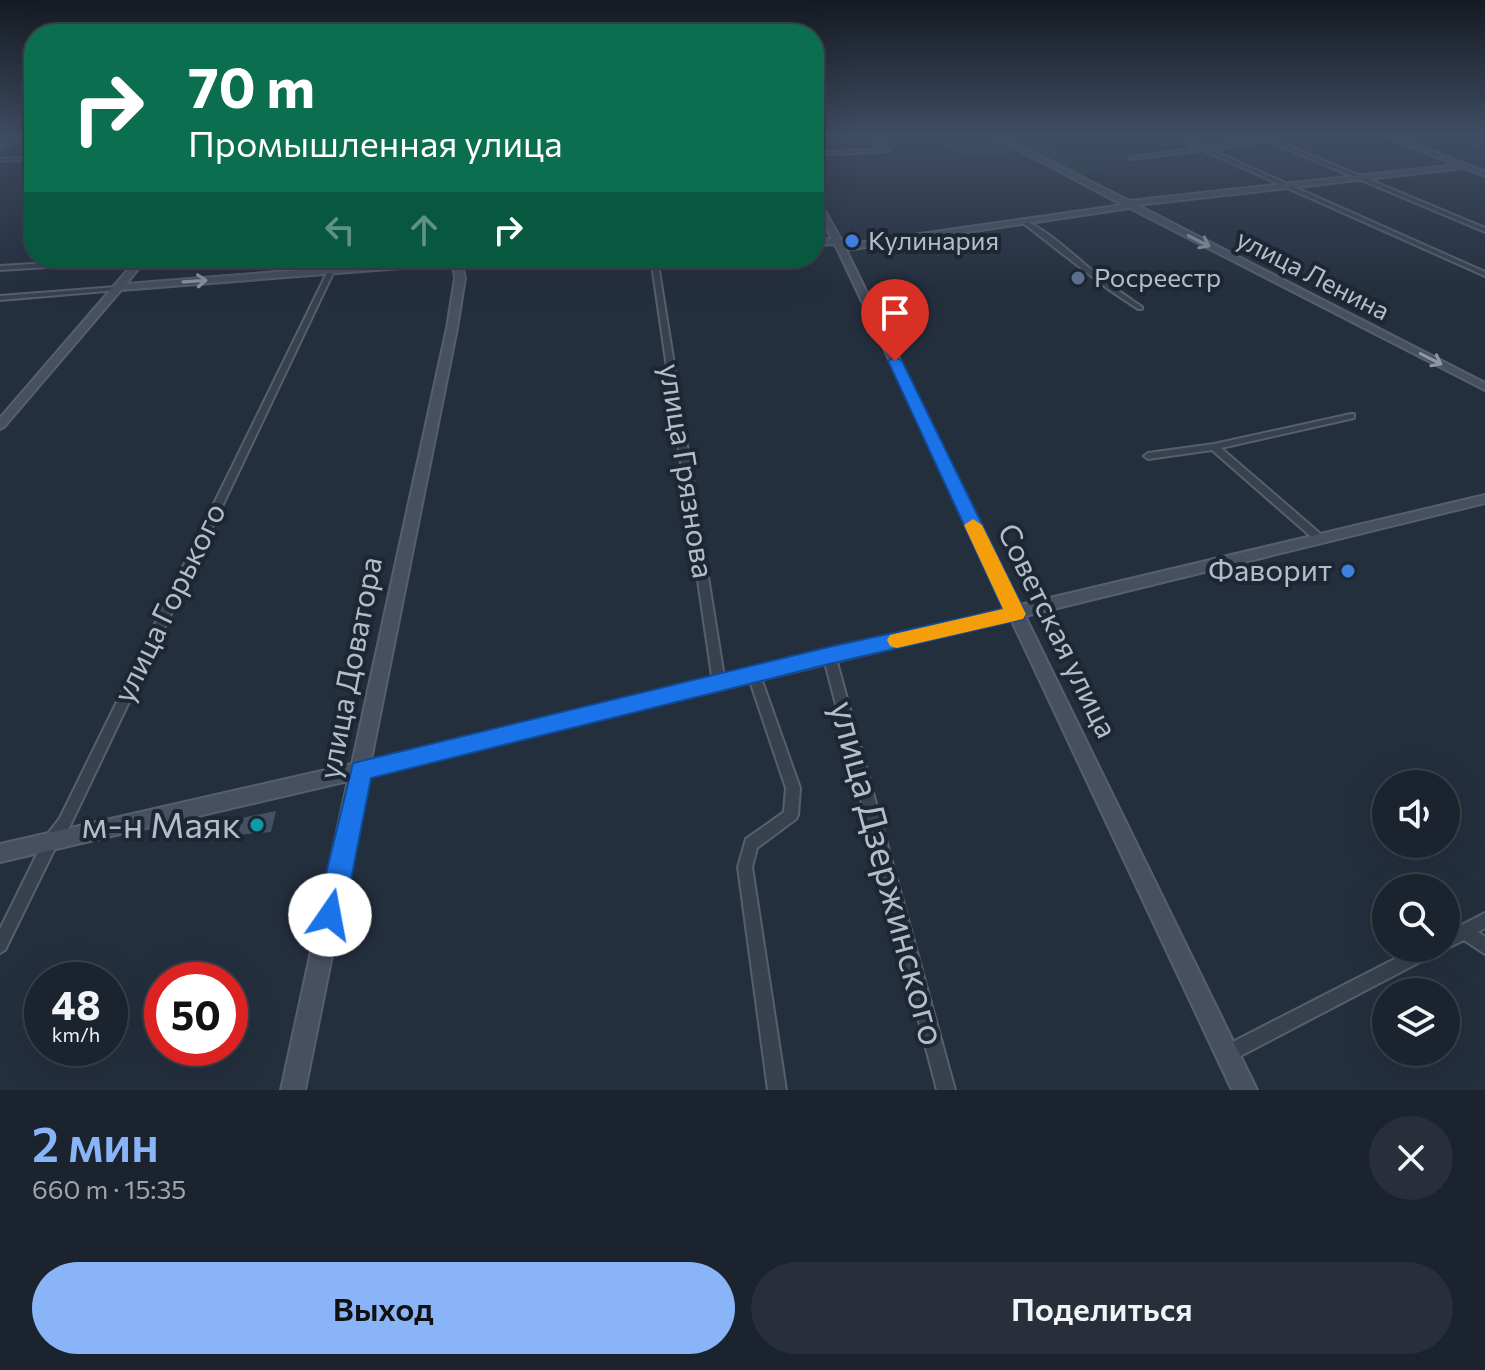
<!DOCTYPE html>
<html lang="ru">
<head>
<meta charset="utf-8">
<style>
	:root { --surface:#1b232e; --page:#282f3a; --text:#f1f3f6; --muted:#a0a4aa; --line:#39404a; --accent:#8ab4f8 }
	body { margin:0; font-family:Commissioner,sans-serif; background:var(--page); color:var(--text); height:100vh; display:flex; flex-direction:column; font-size:30px; white-space:nowrap }
	* { box-sizing:border-box; margin:0 }
	p { font-size:26px; color:var(--muted) }
	.icon { flex:none; width:44px; height:44px; fill:none; stroke:currentColor; stroke-width:2; stroke-linecap:round; stroke-linejoin:round }
	.map { position:relative; height:1090px; overflow:hidden }
	.details { display:flex; flex-direction:column; background:var(--surface); flex:1 }
	.details>* { flex:none }
	.top-card { position:absolute; left:24px; top:24px; width:800px; height:244px; border-radius:32px; box-shadow:0 8px 32px #0002,0 0 0 2px var(--line); background:#0b6e4f; color:#fff; overflow:hidden }
	.tools { position:absolute; left:1372px; top:770px; display:grid; gap:16px }
	.tools a { display:grid; place-items:center; width:88px; height:88px; border-radius:50%; background:var(--surface); box-shadow:0 8px 32px #0002,0 0 0 2px var(--line); font-size:40px }
	.speed { position:absolute; left:24px; top:962px; display:flex; gap:16px; font-size:40px; font-weight:700; text-align:center }
	.speed>* { display:grid; place-content:center; width:104px; height:104px; border-radius:50%; background:var(--surface); box-shadow:0 8px 32px #0002,0 0 0 2px var(--line); line-height:1 }
	.speed small { font-size:20px; font-weight:400 }
	.speed .limit { border:12px solid #d22; background:#fff; color:#111 }
	.pin { position:absolute; display:grid; place-items:center; width:68px; height:68px; color:#fff; margin:-82px -34px; border-radius:50% 50% 50% 0; rotate:-45deg; box-shadow:0 0 8px #0007 }
	.pin .icon { rotate:45deg }
	.me { position:absolute; width:88px; margin:-44px; rotate:12deg; stroke-linejoin:round; filter:drop-shadow(0 0 6px #0008) }
	.turn { display:flex; align-items:center; gap:28px; height:168px; padding:0 32px; font-size:36px }
	.turn .icon { width:104px; height:104px; stroke-width:2.5 }
	.turn b { display:block; font-size:56px; line-height:68px }
	.lanes { display:flex; align-items:center; height:76px; padding:0 32px; background:#0003; justify-content:center; gap:40px; direction:ltr }
	.lanes .off { opacity:.35 }
	.round { display:grid; place-items:center; flex:none; width:84px; height:84px; border-radius:42px; background:var(--page) }
	.overview { display:flex; align-items:center; justify-content:space-between; height:136px; padding:0 32px }
	h1 { font-size:48px; font-weight:600; line-height:60px; color:var(--accent) }
	.cta { display:flex; gap:16px; margin-top:auto; padding:16px 32px }
	.cta a { flex:1; height:92px; border-radius:48px; background:var(--accent); color:#111; font-size:32px; font-weight:600; line-height:92px; text-align:center }
	.cta a+a { background:var(--page); color:var(--text) }
	.map>svg:first-child { display:block }
	.green { fill:#263c3f }
	.lines { fill:none; stroke-linecap:round; stroke-linejoin:round }
	.stream { stroke:#394c67; stroke-width:2 }
	.building { fill:#455162 }
	.street-casing { stroke:#565f6c; stroke-width:4 }
	.secondary-casing { stroke:#565f6c; stroke-width:4 }
	.street { fill:#38414e; fill-rule:evenodd }
	.secondary { fill:#465061; fill-rule:evenodd }
	.oneway { stroke:#8e96a5 }
	.route { fill:#1a73e8; stroke:#114b97; stroke-width:2 }
	.slow { fill:#f59e0b }
	.shop-dot { fill:#3f7fe0; stroke:#1d2633; stroke-width:3 }
	.service-dot { fill:#5c6f8a; stroke:#1d2633; stroke-width:3 }
	.culture-dot { fill:#0f9aa8; stroke:#1d2633; stroke-width:3 }
	.labels { text-anchor:middle; stroke-width:8; stroke-linejoin:round; paint-order:stroke }
	.far-poi-label { font-size:26px; fill:#b4bcc9; stroke:#1d2633; text-anchor:start }
	.far-street-label { font-size:26px; fill:#b4bcc9; stroke:#1d2633 }
	.street-label { font-size:30px; fill:#b4bcc9; stroke:#1d2633 }
	.poi-label { font-size:30px; fill:#b4bcc9; stroke:#1d2633; text-anchor:end }
	.near-poi-label { font-size:36px; fill:#b4bcc9; stroke:#1d2633; text-anchor:end }
	.near-street-label { font-size:36px; fill:#b4bcc9; stroke:#1d2633 }
</style>
</head>
<body>
<div class="map">
<svg width="1485" height="1090" viewBox="0 0 1485 1090">
	<rect width="100%" height="100%" fill="#242f3e"/>
	<path class="green" d="M943,135H990L1018,151C973,159 972,162 931,140Z
		M1024,135L1030,141L1028,137L1079,160L1084,162L1082,165L1085,163L1103,171L1075,176L1086,167L1071,163L1080,168L1074,175L1000,136Z"/>
	<g class="lines">
		<path class="stream" d="M1441,135L1485,147"/>
	</g>
	<path class="building" d="M276,811L271,832L238,835L242,818Z"/>
	<g class="lines">
		<g class="street-casing">
			<path id="street" d="M18,135H24L0,149V146Z
				M874,135H878L888,151L814,155V153L883,149Z
				M1172,135H1178L1204,147L1264,139L1256,135H1262L1485,228V232L1483,231L1268,141L1209,149L1485,272V276L1203,150L1131,159L1129,158L1198,148Z
				M34,157V159L0,161V159Z
				M1023,221C1042,225 1078,259 1095,273C1110,285 1126,296 1142,307V309H1138L1108,289L1023,223Z
				M128,258L145,259L142,261L0,270V266Z
				M332,258H338L334,271L70,826L56,846L5,950L0,953V929L46,836L60,818L328,271Z
				M651,258H657L725,683L723,686L719,688L715,686L713,683Z
				M116,287L118,288V290L0,300V296Z
				M1351,414H1354V418L1221,448L1324,537L1325,539L1324,541H1316L1212,450L1148,459L1144,456L1148,453L1214,444Z
				M829,651L833,652L835,655L955,1090H937L823,655L825,652Z
				M754,670L758,672L760,675L800,788L798,815L796,819L757,848L752,867L786,1090H768L738,867L746,839L784,812L786,788L748,675L750,672Z
				M1485,913V928L1478,932L1485,937V954L1464,940L1446,949L1445,948H1446V933Z
				M1416,948H1440L1437,953L1233,1060L1227,1062L1221,1060L1219,1054L1221,1048Z"/>
		</g>
		<g class="secondary-casing">
			<path id="secondary" d="M991,135H999L1129,201L1456,165L1382,135H1391L1485,172V176L1464,168L1137,205L1485,383V390L1130,208L846,250L1020,605L1485,495V503L1025,616L1257,1090H1232L1011,619L368,776L305,1090H281L348,781L0,862V844L352,764L447,328L455,278L453,264L121,290L4,427L0,429V418L138,258H147L126,284L452,258H500L496,261L461,263L465,278L457,328L371,760L1006,609L837,248L834,244L814,245V239H832L814,206V197L818,199L844,245L1123,205Z"/>
		</g>
		<use href="#street" class="street"/>
		<use href="#secondary" class="secondary"/>
	</g>
	<defs><path id="oneway-shaft" d="M-6 0H5M1.5-3L5.5 0L1.5 3" fill="none" stroke-width="1.6" stroke-linecap="round" stroke-linejoin="round" transform="scale(2)"/></defs>
	<g class="oneway">
		<use href="#oneway-shaft" transform="translate(1199 241) rotate(27)"/>
		<use href="#oneway-shaft" transform="translate(195 281) rotate(-4)"/>
		<use href="#oneway-shaft" transform="translate(1431 359) rotate(27)"/>
	</g>
	<linearGradient id="sky" x2="0" y2="1"><stop stop-color="#141a22"/><stop offset="0.47" stop-color="#3f4d63"/><stop offset="1" stop-color="#3f4d63" stop-opacity="0"/></linearGradient>
	<rect width="1485" height="288" fill="url(#sky)"/>
	<path class="route" d="M895,357L902,361L1026,614L1023,619L829,664L371,778L344,915L340,925L330,929L320,925L316,915L353,763L829,647L1003,609L888,361Z"/>
	<path class="slow" d="M973,519L982,525L1026,614L1023,619L897,648L890,646L887,640L890,635L1003,609L964,525Z"/>
	<g class="shop-dot">
		<circle cx="852" cy="241" r="8"/>
		<circle cx="1348" cy="571" r="8"/>
	</g>
	<circle class="service-dot" cx="1078" cy="278" r="8"/>
	<circle class="culture-dot" cx="257" cy="825" r="8"/>
	<g class="labels">
		<g class="far-poi-label">
			<text x="868" y="250">Кулинария</text>
			<text x="1094" y="287">Росреестр</text>
		</g>
		<g class="far-street-label">
			<text transform="translate(1313 275) rotate(27)" y="9">улица Ленина</text>
		</g>
		<g class="street-label">
			<text transform="translate(686 471) rotate(81)" y="10">улица Грязнова</text>
			<text transform="translate(170 603) rotate(-64)" y="10">улица Горького</text>
			<text transform="translate(1057 631) rotate(64)" y="10">Советская улица</text>
			<text transform="translate(351 668) rotate(-79)" y="10">улица Доватора</text>
		</g>
		<g class="poi-label">
			<text x="1332" y="581">Фаворит</text>
		</g>
		<g class="near-poi-label">
			<text x="241" y="838">м-н Маяк</text>
		</g>
		<g class="near-street-label">
			<text transform="translate(888 873) rotate(75)" y="13">улица Дзержинского</text>
		</g>
	</g>
</svg>
<div class="tools">
<a><svg class="icon" aria-label="sound" viewBox="0 0 24 24"><path d="M4 9h4l5-4v14l-5-4H4zM17 9q2 3 0 6"/></svg></a>
<a><svg class="icon" aria-label="search" viewBox="0 0 24 24"><circle cx="10" cy="10" r="6"/><path d="M15 15l6 6"/></svg></a>
<a><svg class="icon" aria-label="layers" viewBox="0 0 24 24"><path d="M12 4l9 5-9 5-9-5zM3 14l9 5 9-5"/></svg></a>
</div>
<div class="speed"><div>48<small>km/h</small></div><div class="limit">50</div></div>
<div class="pin" style="left:895px;top:361px;background:#d93025"><svg class="icon" aria-label="arrive" viewBox="0 0 24 24"><path d="M6 21V4h12l-3 4 3 4H6"/></svg></div>
<svg class="me" style="left:330px;top:915px" viewBox="-20 -20 40 40"><circle r="19" fill="#fff"/><path d="M0-13L10 11 0 6-10 11z" fill="#1a73e8"/></svg>
<div class="top-card">
<div class="turn"><svg class="icon" aria-label="right" viewBox="0 0 24 24"><path d="M7 20v-9h11M14 6l5 5-5 5"/></svg><div><b>70 m</b>Промышленная улица</div></div>
<div class="lanes"><svg class="icon off" aria-label="left" viewBox="0 0 24 24"><path d="M17 20v-9H6M10 6l-5 5 5 5"/></svg><svg class="icon off" aria-label="ahead" viewBox="0 0 24 24"><path d="M12 20V5M6 11l6-6 6 6"/></svg><svg class="icon" aria-label="right" viewBox="0 0 24 24"><path d="M7 20v-9h11M14 6l5 5-5 5"/></svg></div>
</div>
</div>
<section class="details">
<div class="overview"><div><h1>2 мин</h1><p>660 m · 15:35</p></div><a class="round"><svg class="icon" aria-label="close" viewBox="0 0 24 24"><path d="M6 6l12 12M18 6L6 18"/></svg></a></div>
<div class="cta"><a>Выход</a><a>Поделиться</a></div>
</section>
</body>
</html>
